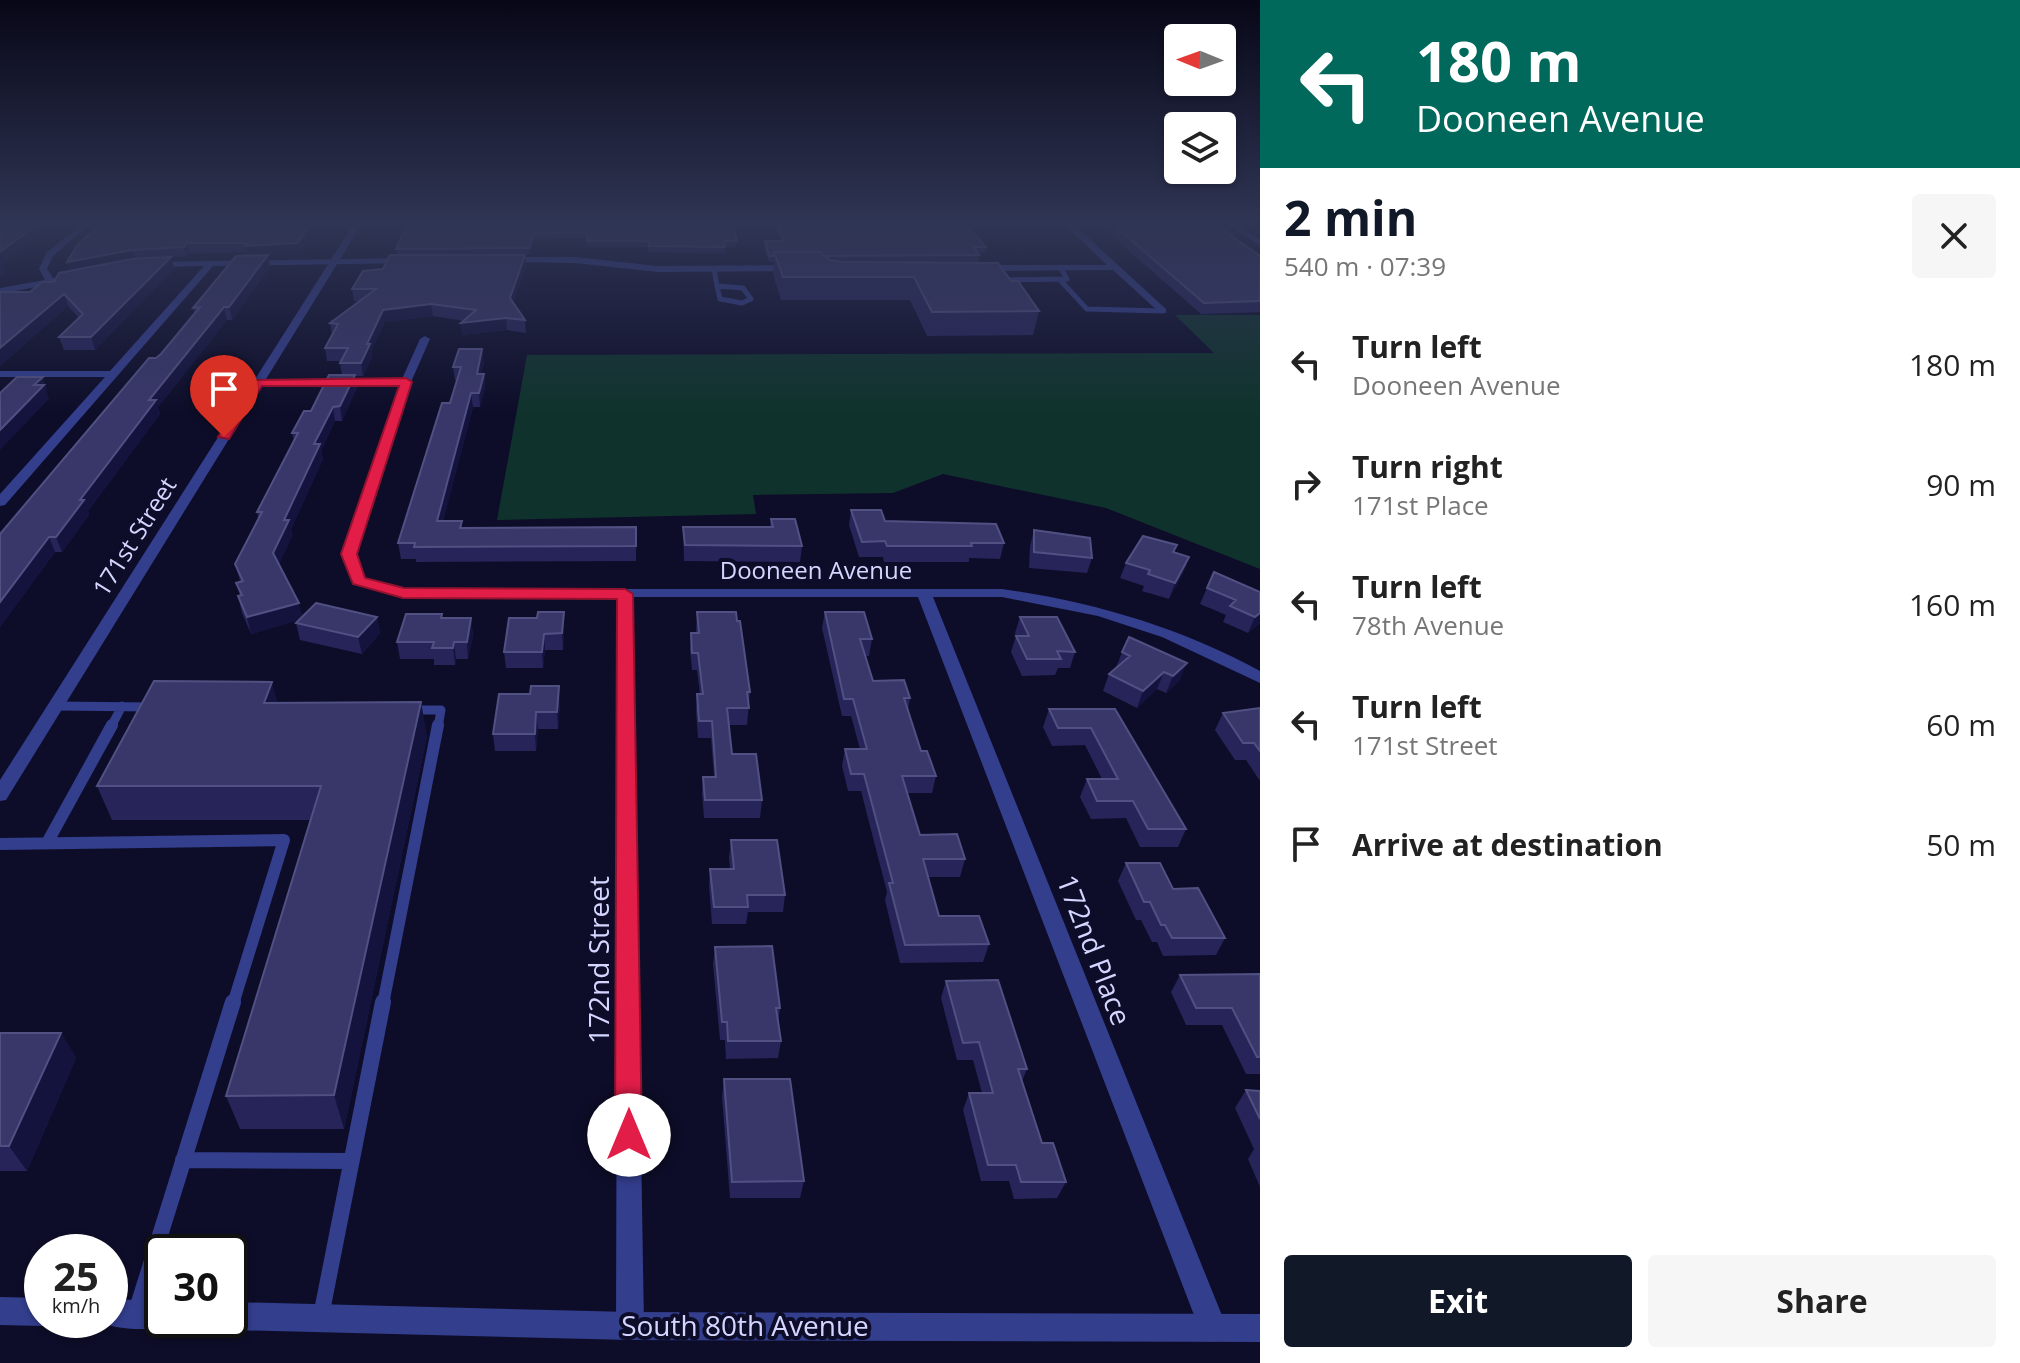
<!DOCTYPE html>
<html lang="en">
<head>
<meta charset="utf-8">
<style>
	:root { --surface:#fff; --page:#f6f6f6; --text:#222; --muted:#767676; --accent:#111827 }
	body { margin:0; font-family:"Open Sans",sans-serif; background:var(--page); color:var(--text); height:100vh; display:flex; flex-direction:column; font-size:30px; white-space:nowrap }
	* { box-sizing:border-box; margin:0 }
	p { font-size:26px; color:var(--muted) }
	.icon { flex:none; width:44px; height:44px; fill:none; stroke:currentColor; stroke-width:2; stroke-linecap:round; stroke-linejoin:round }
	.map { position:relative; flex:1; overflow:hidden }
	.sheet { display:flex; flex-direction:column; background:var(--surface); width:760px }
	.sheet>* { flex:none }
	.banner { background:#00695c; color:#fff; overflow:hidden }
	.needle { width:52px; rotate:271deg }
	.fabs { position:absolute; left:1164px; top:24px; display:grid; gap:16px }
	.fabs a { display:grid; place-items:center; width:72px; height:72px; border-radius:8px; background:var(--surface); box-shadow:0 2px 6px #0004; font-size:40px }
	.speed { position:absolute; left:24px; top:1234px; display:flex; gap:16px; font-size:40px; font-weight:700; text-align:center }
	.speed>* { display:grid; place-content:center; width:104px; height:104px; border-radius:50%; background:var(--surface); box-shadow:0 2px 6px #0004; line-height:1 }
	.speed small { font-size:20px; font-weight:400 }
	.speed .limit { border:4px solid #111; border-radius:12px; background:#fff; color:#111 }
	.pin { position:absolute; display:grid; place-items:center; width:68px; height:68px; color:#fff; margin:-82px -34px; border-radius:50% 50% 50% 0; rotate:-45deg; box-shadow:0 0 8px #0007 }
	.pin .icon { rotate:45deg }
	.me { position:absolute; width:88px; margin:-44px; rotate:0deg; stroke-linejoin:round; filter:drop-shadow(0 0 6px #0008) }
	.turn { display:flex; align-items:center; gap:28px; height:168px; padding:0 24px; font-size:36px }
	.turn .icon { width:104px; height:104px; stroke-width:2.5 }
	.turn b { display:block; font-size:56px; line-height:68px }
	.round { display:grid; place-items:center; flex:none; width:84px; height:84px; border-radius:8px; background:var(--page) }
	.overview { display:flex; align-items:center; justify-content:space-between; height:136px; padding:0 24px }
	h1 { font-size:48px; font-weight:700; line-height:60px; color:var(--accent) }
	.action { display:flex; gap:16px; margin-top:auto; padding:16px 24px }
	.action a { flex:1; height:92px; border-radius:8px; background:var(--accent); color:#fff; font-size:32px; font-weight:700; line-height:92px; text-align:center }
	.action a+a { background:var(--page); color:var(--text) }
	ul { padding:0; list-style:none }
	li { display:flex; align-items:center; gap:24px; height:120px; padding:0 24px }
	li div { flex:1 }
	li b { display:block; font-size:30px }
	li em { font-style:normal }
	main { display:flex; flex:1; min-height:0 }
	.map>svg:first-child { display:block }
	.green { fill:#0f332c }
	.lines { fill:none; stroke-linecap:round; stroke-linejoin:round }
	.service-far3 { stroke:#333e8d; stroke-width:5 }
	.service-far2 { stroke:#333e8d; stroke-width:9 }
	.service-far1 { stroke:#333e8d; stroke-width:12 }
	.service { stroke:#333e8d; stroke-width:16 }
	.minor { fill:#333e8d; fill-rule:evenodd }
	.tertiary { fill:#333e8d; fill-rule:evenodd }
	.wall { fill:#262459 }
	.shaded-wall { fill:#14133e }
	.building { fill:#39376a; stroke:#515082; stroke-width:2 }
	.route { fill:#e11d48; stroke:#92132f; stroke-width:2 }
	.labels { text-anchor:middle; stroke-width:8; stroke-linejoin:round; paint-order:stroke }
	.street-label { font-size:24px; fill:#d5d6ff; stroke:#0d0d29 }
	.near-street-label { font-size:28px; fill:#d5d6ff; stroke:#0d0d29 }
</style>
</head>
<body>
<main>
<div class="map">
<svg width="1260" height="1363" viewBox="0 0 1260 1363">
	<rect width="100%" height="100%" fill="#0d0d29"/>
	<path class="green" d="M1175,315H1260V569L1106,508L943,474L893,493L753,495L756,514L497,520L527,355L1214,353Z"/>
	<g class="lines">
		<path class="service-far3" d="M714,269L717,286
			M999,280L1067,279L1060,267
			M1060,280L1087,309L1163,311
			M717,286L743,288L751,299L742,303L720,299Z"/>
		<path class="service-far2" d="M56,706L151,707
			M411,710H441L438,727
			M111,727L122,706"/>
		<path class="service-far1" d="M47,843L112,725
			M0,844L284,840L233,1004
			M383,1004L438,725"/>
		<path class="service" d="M183,1160L351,1161
			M136,1312L233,1002
			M321,1316L383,1002"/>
		<path class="minor" d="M84,222H93L53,256L47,269L53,278L74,274L77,275V279L0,294V288L45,280L39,269L46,253Z
			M1062,222H1071L1166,309V313H1160L1113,270L979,271L975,268L979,265H1107Z
			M1225,222H1234L1260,240V246Z
			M504,257H575L658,266L792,265L796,268L792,271L658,272L575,263L501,262V258Z
			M409,258L413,261L412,263L213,266L5,505L0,506V494L105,377H0V371H110L204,266L152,267L149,266V262Z
			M425,336L430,339L411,382L356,554L364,578L403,589H1002C1093,602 1179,627 1260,671V683L1162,637L1098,616L1002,597H933L1227,1328L1223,1338L1213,1342L1203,1338L1199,1328L918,597H632L644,1326L640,1336L630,1340L620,1336L616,1326L618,597H403L353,584L342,554L400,385L258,386L253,383L258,380L402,379L420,339Z"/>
		<path class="tertiary" d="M355,222H363L6,800L0,801V780Z
			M0,1297L42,1298V1320L52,1322L42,1326L0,1325Z
			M110,1299L162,1301V1320H174L172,1325C156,1331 111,1331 99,1320H110Z
			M230,1302L630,1312L1260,1314V1342L630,1340L230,1330L220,1326L218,1320H230Z"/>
	</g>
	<path class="wall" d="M408,222H732L737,241L736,247H725V253L649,252L648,247H587V238L535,240L529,254L397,255L396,249Z
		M774,222H964L986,247L985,253H978L979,255L978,262H851L1011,281L1039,311L1033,335L927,336L910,300H781L773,274L774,262H769L764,248L765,241H781Z
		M1105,222H1212L1260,256V312L1201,314L1103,228Z
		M219,224L306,231L308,240L299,252L248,256L268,255L270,267L232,320H227L158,407L160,414L88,511L89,515L62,552H55L0,627V534L195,314L193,308L247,256L246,252L189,253L186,256L132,259L171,257L174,269L95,350H64L59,337L79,318L68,306L0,366V292H30L54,282L70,271L67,262Z
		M526,266L513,303L525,320L526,333L507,330L462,335L461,323L464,321L433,316L385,322L371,351L372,357L363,376H355L357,388L342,421H335L321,451L323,459L291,529L292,536L279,564L303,617H377L380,633L362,654L300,640L296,623L299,620L251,634L242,613L238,596H240L236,583L240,581L235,564L258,518L257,512L294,441L292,433L342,375L340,363L341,361H327L325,348L332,335L330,323L360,301H354L352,289Z
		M484,362L481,374H484L485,387L480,407H473L443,521H462V528L636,527V561L416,562V559H401L398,543L450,403L457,380H455L453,367Z
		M851,510L885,521L1004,543L1000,559L969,558V562H884L883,557H859L849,525Z
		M771,519L802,546L800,562L684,561L683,527H770Z
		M1034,530L1092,558L1087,573L1029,568L1030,546Z
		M1174,552L1189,557L1183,573L1169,599L1142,591L1144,586L1120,578L1126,563Z
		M1214,572L1260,623L1248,633L1223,622L1226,615L1200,604Z
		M697,612L750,692L747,725H729L732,754L762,800L760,818H704L702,794L703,777H714L711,738H698L696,711L697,694H700L697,670H692L690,649L691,633H696Z
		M825,612L872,639L869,656H865L873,681L910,698L908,710L921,751L936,776L932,793H907L920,835L965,859L960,877H928L939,916L989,944L983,962L900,963L885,900L887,892L861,791H848L842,766L845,749H860L851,716H842L822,628Z
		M1020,617L1075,652L1070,668H1058L1055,675L1022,676L1011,652L1016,636L1015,633Z
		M443,618H471L473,635L468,659H456L455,665H434V659H400L397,642Z
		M509,618L564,628L563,650H545L543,668H506L504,652Z
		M1122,652L1180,680L1166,693L1157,689L1137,708L1103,691L1109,674L1116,668Z
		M499,694L560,703L558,729H538L536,751H495L493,734Z
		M277,703L427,736L344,1129H240L226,1096L310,820H112L97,786Z
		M1260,708V781L1246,760H1235L1215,730L1223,713Z
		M1049,709H1115L1186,829L1178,847H1140L1126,818L1091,819L1080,797L1087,779H1102L1085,745L1052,746L1043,727Z
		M731,840L785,895L783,912H748L746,924H712L709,886L710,869H730L729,858Z
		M1126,863L1173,889L1225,938L1216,955L1163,956L1157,942H1152L1141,920H1136L1118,881Z
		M715,947L780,1008L778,1024L781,1041L778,1058L726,1059L725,1040H720L713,964Z
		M1260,974V1074H1246L1222,1025H1186L1171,992L1180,975Z
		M946,981L1027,1069L1022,1081L1042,1143L1066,1182L1057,1198L1014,1199L1009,1181H981L963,1110L969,1093H982L973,1060H957L941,998Z
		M0,1033H61L76,1058L27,1171H0Z
		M724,1079L804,1181L800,1198H730L722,1097Z
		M1246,1090L1260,1091V1187L1248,1159L1254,1149L1235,1108Z"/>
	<path class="shaded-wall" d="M41,222H59L3,264L6,273L0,277V252Z
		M211,222H221L206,239L204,230Z
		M306,231L308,240L299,252L247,256L245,246Z
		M534,234L535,240L529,254V248Z
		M187,243L189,253L186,256L184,247Z
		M132,250L135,259L71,272L67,262Z
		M268,255L270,267L232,320L229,307Z
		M525,255L526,266L511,310L510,298Z
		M171,257L174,269L95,350L91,337Z
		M64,294L68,306L0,366V348Z
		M431,304L433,316L385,322L371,351L372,357L363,376L361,363L367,344L383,310Z
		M224,307L227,320L158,407L160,414L88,511L89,515L62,552L56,537L80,500L149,400Z
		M506,318L507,330L462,335L461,323Z
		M482,349L484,362L478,388L477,374Z
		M484,374L485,387L480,407L479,393Z
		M355,375L357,388L342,421L340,406Z
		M43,377L49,399L0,450V430L34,385Z
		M471,393L473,407L439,537L437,521Z
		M333,407L335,421L321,451L323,459L291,529L292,536L277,569L273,553L284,520L314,444Z
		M49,537L55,552L0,627V602Z
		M1189,557L1183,573L1169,599L1175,583Z
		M299,603L303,619L251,634L247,617Z
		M564,612V628L563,650L562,633Z
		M1260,613V623L1248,633L1255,617Z
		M377,617L380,633L362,654L358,637Z
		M471,618L473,635L468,659L467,642Z
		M544,634L545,650L543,668L542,652Z
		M454,642L456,659L455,665L453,648Z
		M1187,663L1180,680L1166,693L1173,676Z
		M1164,672L1157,689L1137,708L1143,691Z
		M272,682L281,716L264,703Z
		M559,686L560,703L558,729L557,712Z
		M421,702L427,736L344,1129L334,1095Z
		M536,712L538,729L536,751L535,734Z
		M61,1033L76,1058L27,1171L9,1146Z"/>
	<path class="building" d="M0,222H41L0,252Z
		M105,222H211L204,230L225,222H290L306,231L297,243L245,246L247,243H187L184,247L132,250L67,262L78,244Z
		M408,222H732L737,241H724L725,247L649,246L648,241H587V232L534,234L529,248L396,249Z
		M777,222H964L986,247H974L979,255L825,256L821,252H774V256H769L765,241H784Z
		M1110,222H1212L1260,256V301L1204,303Z
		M774,252H821L829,260L844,262L998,263L1011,281H1018L1039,311L932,312L914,277H783Z
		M268,255L229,307H224L149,400H156L80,500H84L56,537H49L0,602V534L149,358H156L161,354L200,307L193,308L236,256Z
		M390,255H525L510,298L525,320L506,318L461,323L476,310L431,304L383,310L367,344H370L361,363H340L348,348H325L338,324L330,323L376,289H352L363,271L383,269Z
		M171,257L91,337H59L83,314L64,294L0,348V292H30L42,282H54L59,273L132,259Z
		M459,349H482L477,374H484L479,393H471L437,521H462L460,528L636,527V546L414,547L415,543H398L442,403H450L461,367H453Z
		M329,375H355L340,406L333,407L314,444H320L284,520H289L273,553L299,603L247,617L238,596L242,595L236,583L243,581L235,564L262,512H257L298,433H292L304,411H311Z
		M17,377H43L34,385H44L0,430V393Z
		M851,510H881L885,521L996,524L1004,543H971L972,546H887L885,541L862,542Z
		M771,519H795L802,546L685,545L683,527H773Z
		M1034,530L1090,538L1092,558L1034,552Z
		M1143,536L1177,545L1173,552L1189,557L1175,583L1148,574L1150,570L1126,563Z
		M1214,572L1260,592V613L1255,617L1230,606L1236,600L1207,588Z
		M316,603L377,617L358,637L296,623Z
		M538,612H564L562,633L544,634L542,652H504L509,618H537Z
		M697,612H736L737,621H740L750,692H747L749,708H727L732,754H756L762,800H705L703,777H716L712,721H699L697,694H703L698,653H692L691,633H699Z
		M825,612H864L872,639H860L873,681L904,680L910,698H904L921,751H927L936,776H902L920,835L957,834L965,859H923L939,916H979L989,944L905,945L889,883H893L864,774H851L845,749H867L853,699H844Z
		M406,614H442L441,618H471L467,642H454L453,648H432L434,642H397Z
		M1020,617H1057L1075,652L1057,651L1061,659H1027L1016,636H1029Z
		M1129,637L1187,663L1173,676L1164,672L1143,691L1109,674L1130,656L1122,652Z
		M154,681L272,682L264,703L421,702L334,1095L226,1096L321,786H97Z
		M531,686H559L557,712H536L535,734H493L499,694H530Z
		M1260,708V751L1254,743H1243L1223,713Z
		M1049,709H1115L1186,829H1148L1133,801H1097L1087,779H1118L1091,728H1058Z
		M731,840H777L785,895H747L748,907H714L710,869H734Z
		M1126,863H1160L1173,889L1198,888L1225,938H1172L1165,925H1161L1150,902H1144Z
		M772,946L780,1008H776L781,1041H728L727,1022H722L715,947Z
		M1260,974V1057H1257L1232,1008H1196L1180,975Z
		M998,980L1027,1069H1018L1042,1143H1053L1066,1182H1021L1016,1165H988L969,1093H993L979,1042L963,1043L946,981Z
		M0,1033H61L9,1146H0Z
		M724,1079H790L804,1181L732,1182Z
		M1246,1090L1260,1091V1119Z"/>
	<linearGradient id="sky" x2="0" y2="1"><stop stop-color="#070717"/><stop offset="0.54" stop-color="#2f3554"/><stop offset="1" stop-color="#2f3554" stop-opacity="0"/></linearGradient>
	<rect width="1260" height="413" fill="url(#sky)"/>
	<path class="route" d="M406,378L412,382L357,554L365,578L404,588L625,589L633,594L642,1135L638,1144L629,1148L619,1144L615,1135L617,599L403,598L353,584L341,554L399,386H262L229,439L218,437L254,380Z"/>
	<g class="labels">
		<g class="street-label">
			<text transform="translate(135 537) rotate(-58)" y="8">171st Street</text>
			<text x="816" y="579">Dooneen Avenue</text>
		</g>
		<g class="near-street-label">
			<text transform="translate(1094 950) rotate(69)" y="10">172nd Place</text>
			<text transform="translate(599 960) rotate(-90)" y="10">172nd Street</text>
			<text x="745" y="1336">South 80th Avenue</text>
		</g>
	</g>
</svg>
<div class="fabs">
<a><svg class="needle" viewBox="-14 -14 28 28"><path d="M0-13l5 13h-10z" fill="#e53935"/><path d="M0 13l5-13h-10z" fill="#767676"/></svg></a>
<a><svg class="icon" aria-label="layers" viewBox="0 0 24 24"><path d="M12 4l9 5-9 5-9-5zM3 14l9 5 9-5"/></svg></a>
</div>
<div class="speed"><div>25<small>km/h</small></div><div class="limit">30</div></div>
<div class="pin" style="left:224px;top:437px;background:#d93025"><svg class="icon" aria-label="arrive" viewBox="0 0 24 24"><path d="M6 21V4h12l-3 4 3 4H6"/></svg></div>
<svg class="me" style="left:629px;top:1135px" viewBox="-20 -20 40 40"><circle r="19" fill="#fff"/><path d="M0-13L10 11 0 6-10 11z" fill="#e11d48"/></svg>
</div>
<section class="sheet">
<div class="banner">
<div class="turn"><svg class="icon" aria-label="left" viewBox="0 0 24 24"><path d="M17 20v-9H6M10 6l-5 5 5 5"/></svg><div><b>180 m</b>Dooneen Avenue</div></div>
</div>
<div class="overview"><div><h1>2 min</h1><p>540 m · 07:39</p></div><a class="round"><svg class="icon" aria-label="close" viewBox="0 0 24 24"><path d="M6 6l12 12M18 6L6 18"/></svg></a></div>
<ul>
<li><svg class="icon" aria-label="left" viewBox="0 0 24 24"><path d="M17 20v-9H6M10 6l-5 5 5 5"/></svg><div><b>Turn left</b><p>Dooneen Avenue</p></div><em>180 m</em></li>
<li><svg class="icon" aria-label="right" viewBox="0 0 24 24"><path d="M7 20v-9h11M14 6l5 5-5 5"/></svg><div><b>Turn right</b><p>171st Place</p></div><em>90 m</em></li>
<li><svg class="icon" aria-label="left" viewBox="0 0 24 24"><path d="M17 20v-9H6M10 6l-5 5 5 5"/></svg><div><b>Turn left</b><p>78th Avenue</p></div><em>160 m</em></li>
<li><svg class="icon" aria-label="left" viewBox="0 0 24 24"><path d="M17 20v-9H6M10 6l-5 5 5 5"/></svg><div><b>Turn left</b><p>171st Street</p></div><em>60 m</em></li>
<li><svg class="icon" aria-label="arrive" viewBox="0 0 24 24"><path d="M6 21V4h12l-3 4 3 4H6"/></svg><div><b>Arrive at destination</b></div><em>50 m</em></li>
</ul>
<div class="action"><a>Exit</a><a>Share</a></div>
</section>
</main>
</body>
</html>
